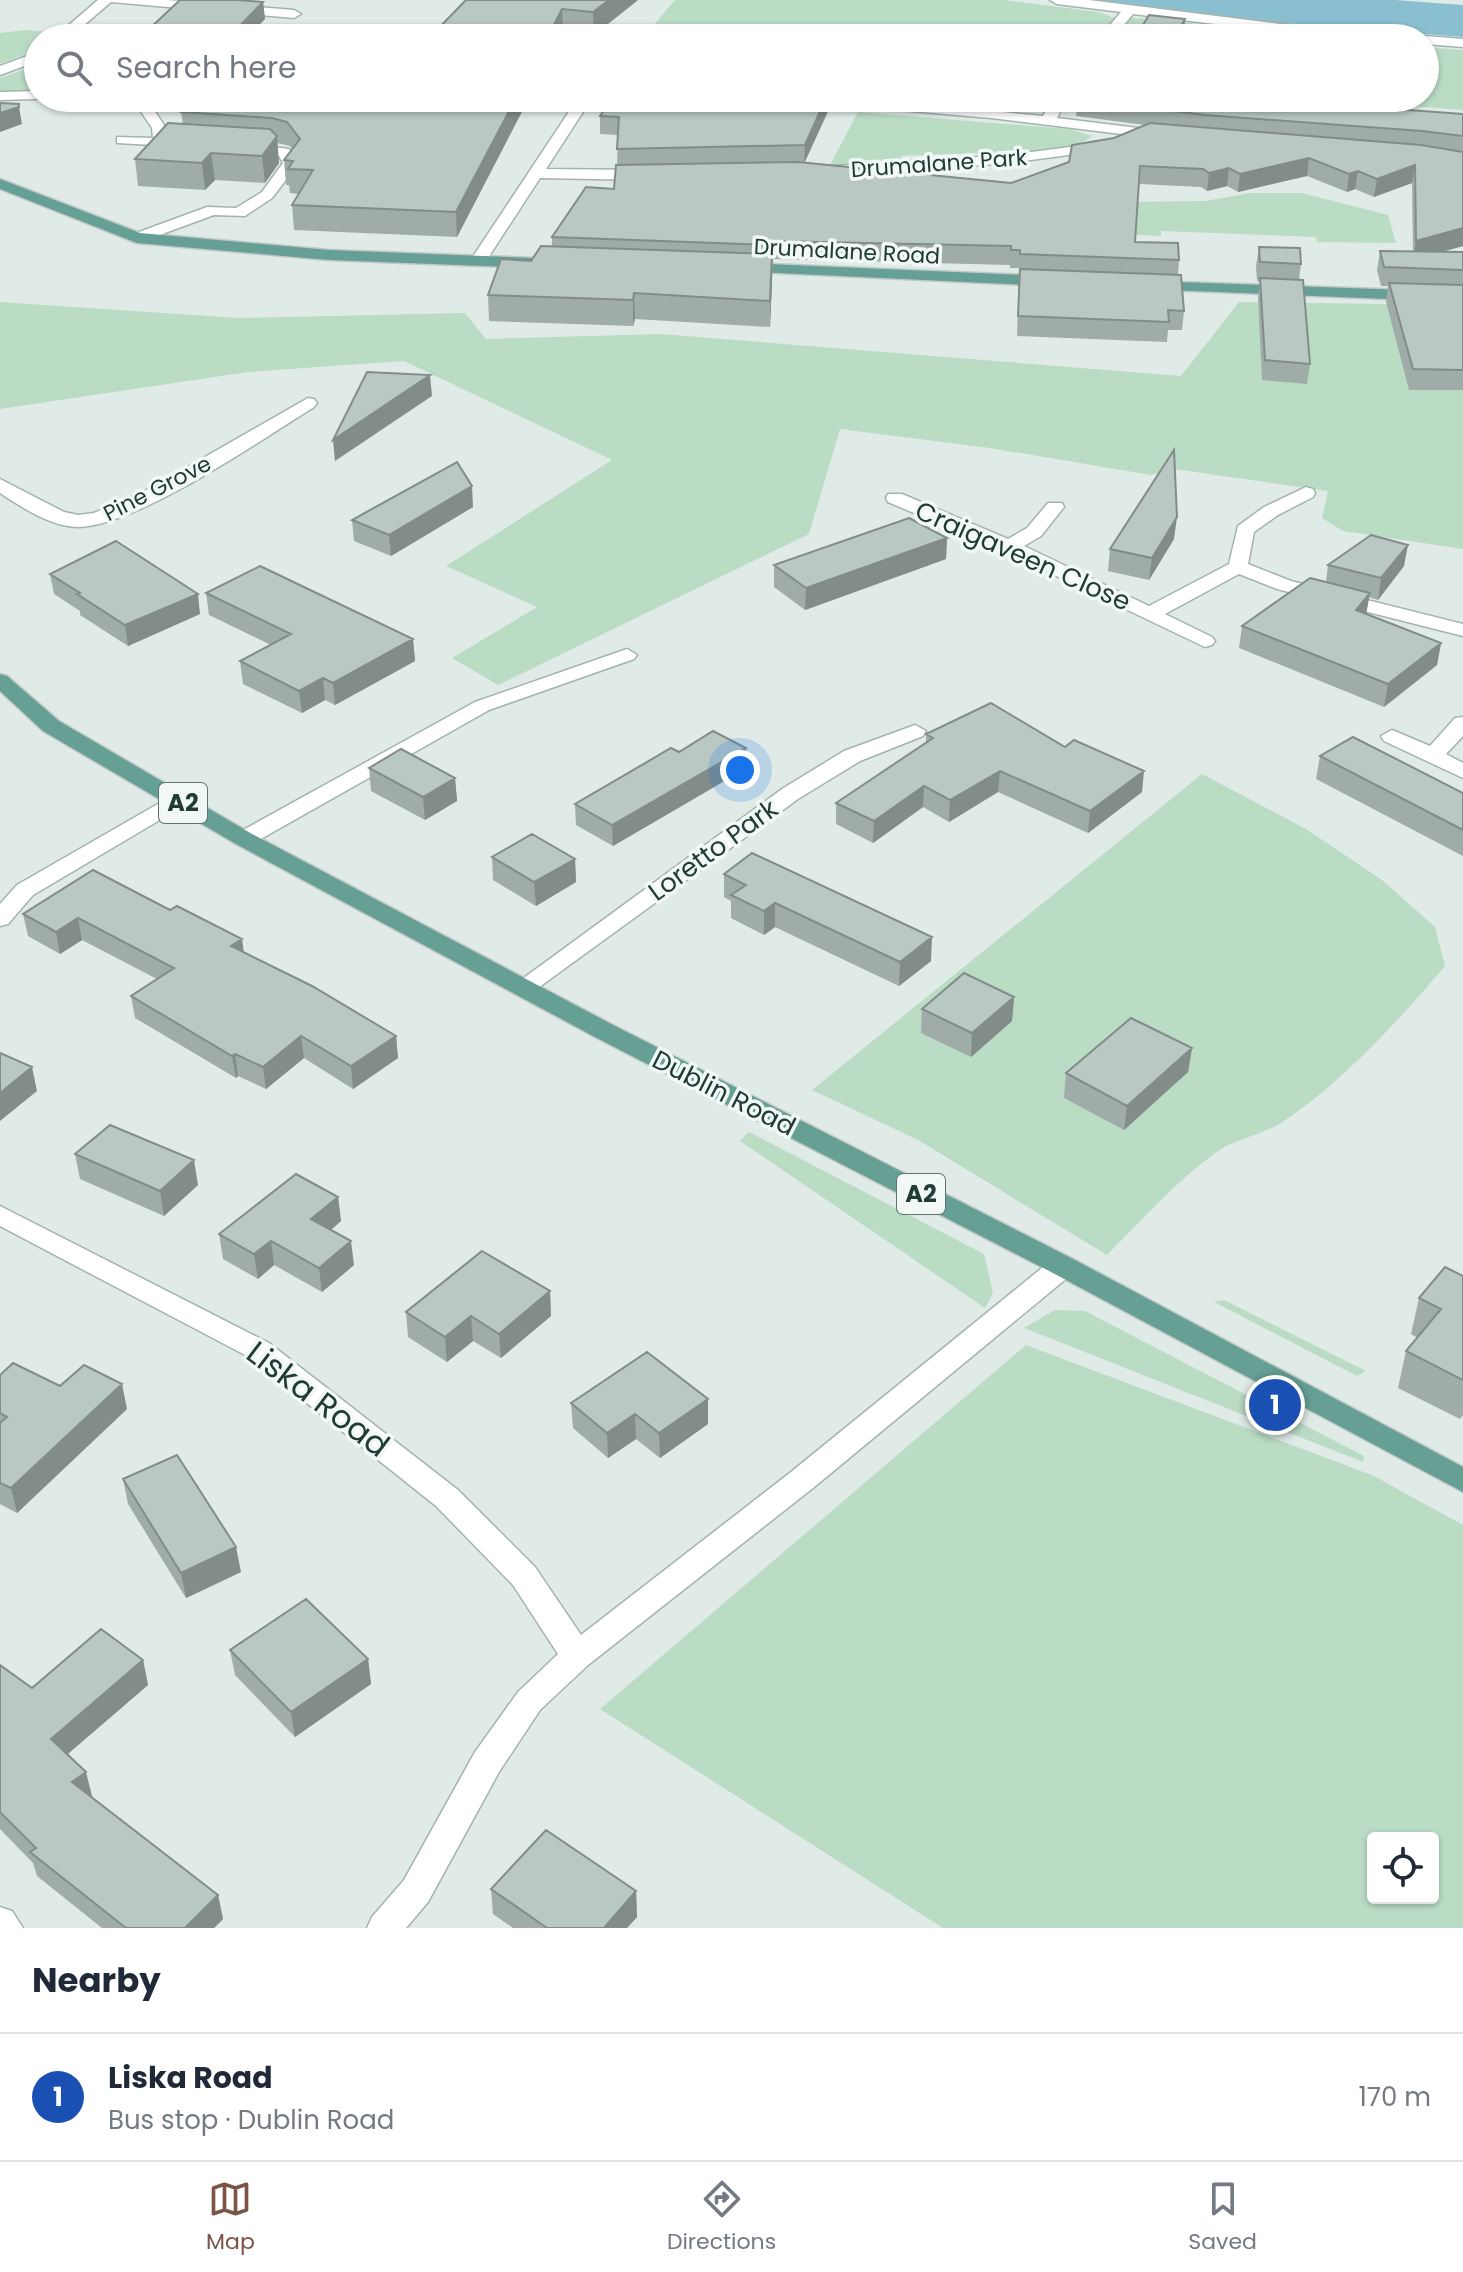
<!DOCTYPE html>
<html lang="en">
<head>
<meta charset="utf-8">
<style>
	body { margin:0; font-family:Poppins,sans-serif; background:#f6f6f7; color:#1f2937 }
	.controls { position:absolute; right:24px; bottom:24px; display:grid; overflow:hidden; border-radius:8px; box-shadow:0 2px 6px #0004 }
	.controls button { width:72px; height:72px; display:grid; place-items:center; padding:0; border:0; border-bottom:2px solid #e0e1e3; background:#fff; color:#1f2937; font:40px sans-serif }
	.you { position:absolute; left:740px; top:770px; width:28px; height:28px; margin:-20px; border:6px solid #fff; border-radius:50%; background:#1a73e8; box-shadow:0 0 0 12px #1a73e833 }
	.badge { display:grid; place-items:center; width:52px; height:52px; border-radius:50%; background:#7c5447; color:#fff; font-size:26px; font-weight:700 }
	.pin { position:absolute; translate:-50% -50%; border:4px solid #fff; box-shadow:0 2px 8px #0006 }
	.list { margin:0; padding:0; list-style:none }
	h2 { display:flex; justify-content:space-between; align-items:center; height:104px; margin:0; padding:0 32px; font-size:34px }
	h2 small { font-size:26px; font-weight:400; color:#747a83 }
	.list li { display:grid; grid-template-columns:52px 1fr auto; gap:24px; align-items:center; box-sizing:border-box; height:128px; padding:0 32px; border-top:2px solid #e0e1e3 }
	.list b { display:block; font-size:30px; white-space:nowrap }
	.list p { margin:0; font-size:26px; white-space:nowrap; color:#747a83 }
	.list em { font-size:26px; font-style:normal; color:#747a83 }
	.icon { flex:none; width:44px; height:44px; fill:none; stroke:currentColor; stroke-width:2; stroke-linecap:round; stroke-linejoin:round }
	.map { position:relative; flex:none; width:1463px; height:1928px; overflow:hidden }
	.search { position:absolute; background:#fff; box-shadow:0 2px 6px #0004; left:24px; right:24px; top:24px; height:88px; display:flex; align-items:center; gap:20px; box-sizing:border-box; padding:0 28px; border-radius:44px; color:#747a83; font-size:30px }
	.sheet { height:232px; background:#fff }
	nav { display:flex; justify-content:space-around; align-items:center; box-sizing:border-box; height:112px; border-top:2px solid #e0e1e3; background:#fff; font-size:22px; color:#747a83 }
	nav a { display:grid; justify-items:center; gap:4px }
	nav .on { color:#7c5447 }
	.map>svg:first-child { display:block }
	.green { fill:#badcc5; fill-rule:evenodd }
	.water { fill:#89bfcf }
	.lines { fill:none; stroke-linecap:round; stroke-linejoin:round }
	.minor-casing { stroke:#a3b3ae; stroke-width:3 }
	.major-casing { stroke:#c1c8c7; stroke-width:3 }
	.minor { fill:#fff; fill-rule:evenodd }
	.major { fill:#669f94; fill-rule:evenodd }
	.wall { fill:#9faca8 }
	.shaded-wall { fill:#828c88 }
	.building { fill:#b9c8c3; stroke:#828c88; stroke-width:2 }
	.labels { text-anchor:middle; stroke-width:7; stroke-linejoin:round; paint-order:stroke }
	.far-street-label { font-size:22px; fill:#213b36; stroke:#f1f8f5 }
	.shield { fill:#f1f8f5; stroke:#5f746f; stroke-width:2 }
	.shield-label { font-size:24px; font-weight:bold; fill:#213b36 }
	.street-label { font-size:26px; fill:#213b36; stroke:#f1f8f5 }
	.near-street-label { font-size:32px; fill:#213b36; stroke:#f1f8f5 }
</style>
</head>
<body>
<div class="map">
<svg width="1463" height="1928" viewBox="0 0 1463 1928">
	<rect width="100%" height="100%" fill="#e0ebe7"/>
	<path class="green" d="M675 0H1005L1098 12 1112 17 1155 19 1314 38H704L648 32Z
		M25 30 48 32 24 55 0 64V33Z
		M1425 47 1463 50V110L1301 98H1425Z
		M38 65V91L0 92V78Z
		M858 112 1069 129 1092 136C1068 156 1011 155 980 157L976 153 901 156 900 162 829 167Z
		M1251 193H1302L1388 215 1396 243 1317 242 1316 237 1161 231V236L1060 231 1123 202 1205 201Z
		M0 302 238 318 465 313 486 339 661 334 1181 376 1239 302 1463 305V549L1343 531 1322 518 1328 491 1174 469 1151 475 990 448 840 429 809 534 498 685 452 658 537 607 446 566 612 460 404 361 248 372 0 409Z
		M1202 774 1306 829 1382 880 1435 927 1445 966C1397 1022 1343 1082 1281 1123 1260 1136 1233 1139 1214 1154 1174 1183 1141 1221 1107 1255L918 1140 812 1090Z
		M749 1132 984 1254 993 1293 985 1308 740 1141Z
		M1224 1300 1366 1371 1357 1376 1214 1302Z
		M1055 1310 1085 1311 1364 1456 1363 1462 1024 1328Z
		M1026 1345 1374 1476 1463 1525V1928H943L600 1709ZM1373 1838H1433V1898H1373Z"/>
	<path class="water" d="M1099 0H1395L1463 5V37L1283 23Z"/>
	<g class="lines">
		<defs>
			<path id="minor" d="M98 0H167L294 10 301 14 294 18 111 2 69 38H54Z
				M1050 0H1089L1313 28 1390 34 1397 38 1313 36 1133 14 1113 38H1099L1121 12 1057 4Z
				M1425 36 1463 39V47L1425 44V38H1420Z
				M38 52V61L0 75V66Z
				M38 91 40 98 35 99 0 100V92Z
				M132 98H181L175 103 150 104 166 128 168 139 189 141V147L117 143V137L153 138 152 128Z
				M578 98H592L546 169 646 170 654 175 646 180 540 178 484 264H472L470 261Z
				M799 98H856L1043 116 1053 98H1067L1057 118 1162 131 1169 135 1162 139 991 118 806 102Z
				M1101 143 1106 144V150L1009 163 835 176 827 171 835 166 1009 155Z
				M248 144 289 149 299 163 272 198 245 216 214 215 143 241H131V235L207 207 236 208 262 192 283 163 279 156 243 151 241 148Z
				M308 398 314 399 317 403 314 407C261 440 138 525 79 527 51 527 23 508 0 493V479L64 512 78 515 94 513 151 488Z
				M1306 487 1313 489 1315 493 1313 497 1278 515 1254 532 1248 564 1291 581 1463 624V636L1277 589 1239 574 1165 614 1212 637 1215 641 1212 645 1205 647 1002 550 888 502 886 498 888 494H902L1008 539 1027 528 1048 503H1062L1064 507 1041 536 1024 546 1149 606 1229 564 1238 526 1264 507Z
				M627 649 637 655 634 659 489 710 252 844H236L233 839 236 834 475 702Z
				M1463 717V736L1446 754 1463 763V778L1384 741 1381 736 1392 730 1430 746 1455 718Z
				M915 725 926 731 923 736 860 761 798 799 531 993H513L510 988 782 789 844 751Z
				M177 793 188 800 185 805 33 895 8 924 0 926V904L17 885Z
				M0 1206 269 1343 458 1490 535 1567 581 1635 791 1472 1053 1259 1063 1256 1073 1259 1077 1266 1073 1273 813 1488 588 1665 540 1710 499 1772 428 1902 406 1928H367L372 1917 404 1880 475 1752 518 1692 558 1654 513 1585 436 1506 249 1357 0 1226Z
				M0 1907 12 1911 23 1928H0Z"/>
			<path id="major" d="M0 179 140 233 329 250 533 258 541 263 533 268 329 260 137 243 0 189Z
				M742 263 1049 276 1057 281 1049 286 736 271V265Z
				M1150 281 1463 292V302L1144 289 1142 286Z
				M0 674 7 676 59 721 252 834 613 1025 1073 1259 1463 1467V1492L1053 1273 595 1037 236 844 43 731 0 691Z"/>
		</defs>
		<use href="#minor" class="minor-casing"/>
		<use href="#major" class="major-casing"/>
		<use href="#minor" class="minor"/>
		<use href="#major" class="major"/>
	</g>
	<path class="wall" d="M466 0H638L594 35 563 32 560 38H429Z
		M263 2 265 19 246 38H149L148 30Z
		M195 98H529L457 237 294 230 292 205 299 194 290 193 289 185H286L284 160 292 149 290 146 277 143 279 163 265 183 215 180 205 190 138 186 135 159 183 124 181 112Z
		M1078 98 1327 104 1463 114V246L1440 252 1463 253V390H1409L1386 302 1388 286H1381L1377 270 1380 251 1413 252 1412 183 1374 197 1355 189 1347 192 1307 176 1238 192 1227 186 1207 191 1201 187 1139 184 1135 242 1179 260 1178 275 1184 311 1182 330H1168L1167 342 1017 336 1019 273V268H1010V265L773 259 770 327 635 319 633 326 489 321 488 295 531 261 552 246V237L614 189 617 165 618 135 600 134V116L830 107 805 162 1011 183 1069 162 1114 138 1145 125 1076 116Z
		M1259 247 1301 264 1299 280 1310 364 1307 384 1262 380 1258 298 1260 282 1257 281 1256 266Z
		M473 507 391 556 354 541 352 520Z
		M947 538 946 559 805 610 774 587V565Z
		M1174 539 1149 580 1108 571 1110 549Z
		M1328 565 1404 566 1378 600 1369 597 1366 613 1441 643 1437 665 1384 707 1239 648 1242 626 1326 582Z
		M50 574 200 614 128 646 80 615V611L54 594Z
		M206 593 413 639 415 661 335 705 325 700 302 713 243 684 240 661 271 645 209 615Z
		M926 734 1142 792 1088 833 998 792 949 822 923 807 873 843 836 824V803L926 743Z
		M746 748 745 769 613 846 576 825 575 804 679 752Z
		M1320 756 1463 793V856L1316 779Z
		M369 768 455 778 457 801 425 820 371 791Z
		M492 857 575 859 576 882 536 906 493 880Z
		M93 870 396 1036 398 1058 353 1089 304 1058 266 1089 238 1076 236 1078 135 1018 131 996 157 979 82 940 60 954 28 936 23 914Z
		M724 874 931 961 899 986 775 927 764 935 731 918V901L724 897Z
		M1014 997 1012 1021 971 1057 921 1033 922 1009Z
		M1192 1048 1188 1072 1124 1130 1064 1098 1066 1073Z
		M75 1154 198 1185 164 1216 80 1179Z
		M338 1197 341 1221 331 1230 354 1265 322 1292 274 1265 258 1279 223 1259 219 1234Z
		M1463 1276V1415L1460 1419 1398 1388 1406 1351 1418 1338 1411 1334 1419 1298Z
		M550 1291 551 1316 501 1358 473 1341 447 1362 408 1337 406 1312Z
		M0 1375 60 1386 127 1409 17 1513 0 1504Z
		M571 1403 708 1424 660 1458 636 1439 608 1458 573 1428Z
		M123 1479 241 1572 186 1598 128 1504Z
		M230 1650 368 1659 371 1684 295 1737 235 1675Z
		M143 1660 148 1685 68 1754 92 1796 90 1797 218 1895 223 1919 214 1928H102L37 1876 33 1863 0 1829V1665L32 1688Z
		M491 1889 636 1891 637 1917 627 1928H513L493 1914Z"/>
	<path class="shaded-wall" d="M609 0H638L594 35 593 12Z
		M263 2 265 19 246 38H229V37Z
		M562 9 563 32 560 38H547Z
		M1185 19 1184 35 1182 38H1174Z
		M516 98H529L457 237 456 212Z
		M826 98H830V107L804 163 805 145Z
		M19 107 22 124 0 132V113Z
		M277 136 279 163 265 183 262 156Z
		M211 153 215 180 205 190 202 163Z
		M1309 158 1307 176 1238 192 1240 174Z
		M1415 165 1412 183 1374 197 1377 179Z
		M1229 168 1227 186 1207 191 1209 173Z
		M1358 171 1355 189 1347 192 1349 174Z
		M1463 228V246L1413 260 1416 241Z
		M772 254V280L770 327V301Z
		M634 293 635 319 633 326V300Z
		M430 375 432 396 335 461 333 440Z
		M472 486 473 507 391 556 389 535Z
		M1177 517 1174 539 1149 580 1152 558Z
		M947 538 946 559 805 610 806 588Z
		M1408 545 1404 566 1378 600 1381 578Z
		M1370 593 1366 615 1356 610Z
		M198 594 200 614 128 646 125 625Z
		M413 639 415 661 335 705 333 683Z
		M1441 643 1437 665 1384 707 1388 684Z
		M323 678 325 700 302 713 299 691Z
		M746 748 745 769 613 846 612 825Z
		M1000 771 998 792 949 822 950 800Z
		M1144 771 1142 792 1088 833 1090 811Z
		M455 778 457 801 425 820 423 797Z
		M924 786 923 807 873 843 874 821Z
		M575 859 576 882 536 906 534 882Z
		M775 903V927L764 935V911Z
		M78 918 82 940 60 954 56 932Z
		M932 937 931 961 899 986 900 962Z
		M242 939 245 961 231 946Z
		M1014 997 1012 1021 971 1057 972 1033Z
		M301 1036 304 1058 266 1089 263 1067Z
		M396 1036 398 1058 353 1089 351 1066Z
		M1192 1048 1188 1072 1124 1130 1127 1106Z
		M235 1054 238 1076 236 1078 232 1056Z
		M32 1067 37 1091 0 1121V1093Z
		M194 1160 198 1185 164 1216 160 1191Z
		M338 1197 341 1221 314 1244 311 1219Z
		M271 1241 274 1265 258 1279 254 1254Z
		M351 1241 354 1265 322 1292 319 1268Z
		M550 1291 551 1316 501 1358 499 1334Z
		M471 1316 473 1341 447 1362 445 1337Z
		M122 1384 127 1409 17 1513 11 1488Z
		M708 1399V1424L660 1458 659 1433Z
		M635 1414 636 1439 608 1458 607 1433Z
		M236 1547 241 1572 186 1598 181 1573Z
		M368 1659 371 1684 295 1737 291 1712Z
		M143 1660 148 1685 57 1763 51 1739Z
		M86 1772 92 1796 78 1807 72 1782Z
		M636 1891 637 1917 627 1928H604Z
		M218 1895 223 1919 214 1928H185Z"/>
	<path class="building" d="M180 0H238L263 2 229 37 148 30Z
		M466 0H609L593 12 562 9 547 38H429Z
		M1149 15 1185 19 1174 38H1135Z
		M195 98H516L456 212 292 205 313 170 288 169 293 161 284 160 300 139 287 122 272 118 181 112Z
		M612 98H826L805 145 617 149 619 117 600 116Z
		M1078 98H1202L1227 101 1228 98H1327V104L1463 114V136L1422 131 1205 115 1077 99Z
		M0 103 19 104V107L0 113Z
		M168 123 270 129 277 136 262 156 211 153 202 163 135 159Z
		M1150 123 1421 145 1463 152V228L1416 241 1415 165 1377 179 1358 171 1349 174 1309 158 1240 174 1229 168 1209 173 1203 169 1140 166 1135 242 1178 243 1179 260 1020 254V250H1011V246L773 241V245L552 237 586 187 614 189 616 165 798 162 1011 183 1069 162 1072 145 1114 138Z
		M541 246 772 254 770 301 634 293 633 300 488 295 501 259 531 261Z
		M1259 247 1300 248 1301 264 1260 262Z
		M1380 251 1463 252V270L1384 267Z
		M1020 269 1181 275 1184 311 1168 310 1169 322 1018 316Z
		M1260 278 1303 280 1310 364 1265 360Z
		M1389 283 1463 285V370L1413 369Z
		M367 372 430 375 333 440Z
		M1174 450 1177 517 1152 558 1110 549Z
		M457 462 472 486 389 535 352 520Z
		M909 518 947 538 806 588 774 565Z
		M1371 535 1408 545 1381 578 1328 565Z
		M116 541 198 594 125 625 77 594 80 593 50 574Z
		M260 566 413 639 333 683 323 678 299 691 240 661 291 634 206 593Z
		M1310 578 1370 593 1356 610 1441 643 1388 684 1242 626Z
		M991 703 1065 747 1074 740 1144 771 1090 811 1000 771 950 800 924 786 874 821 836 803 933 738 926 734Z
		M713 731 746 748 612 825 575 804 671 748 679 752Z
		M1353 737 1463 793V830L1320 756Z
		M401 749 455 778 423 797 369 768Z
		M532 834 575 859 534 882 492 857Z
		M752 853 932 937 900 962 775 903 764 911 731 895 746 885 724 874Z
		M93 870 170 910 177 906 242 939 231 946 312 986 396 1036 351 1066 301 1036 263 1067 235 1054 232 1056 131 996 174 968 78 918 56 932 23 914Z
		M964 973 1014 997 972 1033 922 1009Z
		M1131 1018 1192 1048 1127 1106 1066 1073Z
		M0 1053 32 1067 0 1093Z
		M110 1125 194 1160 160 1191 75 1154Z
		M296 1174 338 1197 311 1219 351 1241 319 1268 271 1241 254 1254 219 1234Z
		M482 1251 550 1291 499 1334 471 1316 445 1337 406 1312Z
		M1445 1267 1463 1276V1380L1406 1351 1441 1309 1419 1298Z
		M647 1352 708 1399 659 1433 635 1414 607 1433 571 1403Z
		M13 1363 60 1386 84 1365 122 1384 11 1488 0 1483V1423L7 1417 0 1413V1375Z
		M177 1455 236 1547 181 1573 123 1479Z
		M306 1599 368 1659 291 1712 230 1650Z
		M101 1629 143 1660 51 1739 86 1772 72 1782 218 1895 185 1928H126L30 1852 36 1848 0 1812V1665L32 1688Z
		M546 1830 636 1891 604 1928H547L491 1889Z"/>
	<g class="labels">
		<g class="far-street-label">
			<text transform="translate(939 163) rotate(-4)" y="8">Drumalane Park</text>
			<text transform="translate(847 251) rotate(3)" y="8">Drumalane Road</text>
			<text transform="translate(157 488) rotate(-27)" y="8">Pine Grove</text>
		</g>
		<g class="shield">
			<rect x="159" y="783" width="48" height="40" rx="6"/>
			<rect x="897" y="1174" width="48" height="40" rx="6"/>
		</g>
		<g class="shield-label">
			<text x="183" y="811">A2</text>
			<text x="921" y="1202">A2</text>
		</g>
		<g class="street-label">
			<text transform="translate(1023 556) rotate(24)" y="9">Craigaveen Close</text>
			<text transform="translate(713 850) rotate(-36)" y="9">Loretto Park</text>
			<text transform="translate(724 1093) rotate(27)" y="9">Dublin Road</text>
		</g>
		<g class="near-street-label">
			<text transform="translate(318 1399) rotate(37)" y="11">Liska Road</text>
		</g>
	</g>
</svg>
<div class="controls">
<button><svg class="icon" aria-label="locate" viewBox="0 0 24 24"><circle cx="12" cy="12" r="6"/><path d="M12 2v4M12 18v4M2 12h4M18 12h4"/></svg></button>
</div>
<div class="you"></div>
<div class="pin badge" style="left:1275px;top:1405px;background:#1a4fb4">1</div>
<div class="search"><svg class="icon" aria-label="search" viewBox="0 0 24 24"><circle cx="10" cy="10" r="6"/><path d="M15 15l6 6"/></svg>Search here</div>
</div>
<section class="sheet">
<h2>Nearby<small></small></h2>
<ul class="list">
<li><span class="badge" style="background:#1a4fb4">1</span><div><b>Liska Road</b><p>Bus stop · Dublin Road</p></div><em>170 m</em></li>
</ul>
</section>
<nav>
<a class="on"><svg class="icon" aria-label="map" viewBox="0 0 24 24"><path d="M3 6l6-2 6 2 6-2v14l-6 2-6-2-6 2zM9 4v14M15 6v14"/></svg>Map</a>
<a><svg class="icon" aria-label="directions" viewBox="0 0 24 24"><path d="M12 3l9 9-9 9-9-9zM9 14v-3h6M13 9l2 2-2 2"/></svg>Directions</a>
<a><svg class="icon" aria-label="saved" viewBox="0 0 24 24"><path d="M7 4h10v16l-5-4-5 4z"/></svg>Saved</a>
</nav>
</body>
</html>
